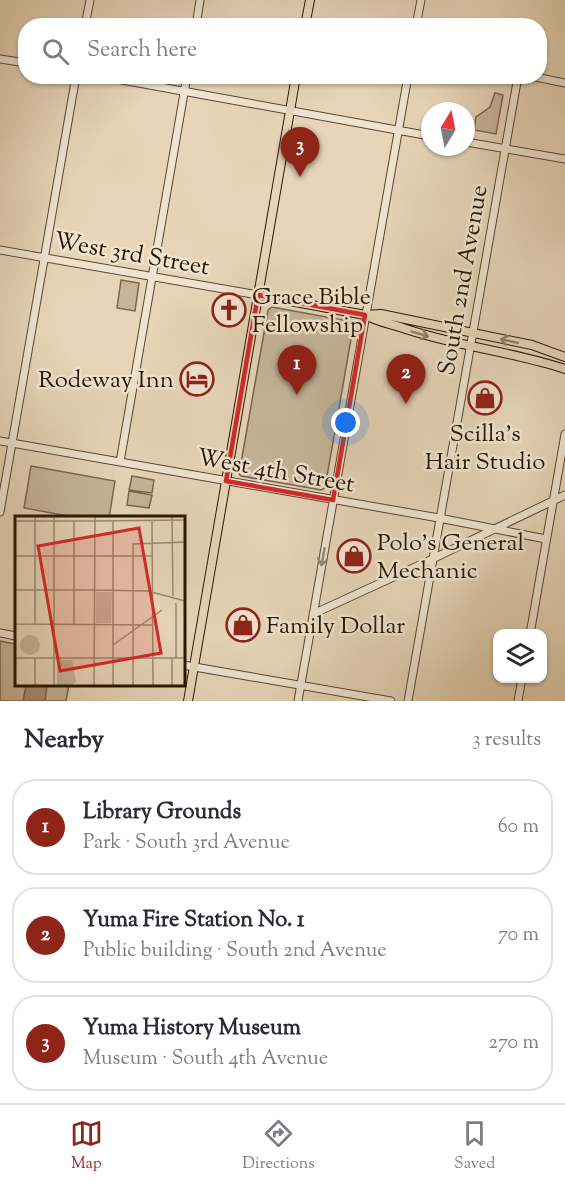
<!DOCTYPE html>
<html lang="en">
<head>
<meta charset="utf-8">
<style>
	body { margin:0; font-family:"Sorts Mill Goudy",serif; background:#f2f2f3; color:#2b2b33 }
	.controls { position:absolute; right:18px; bottom:18px; display:grid; overflow:hidden; border-radius:12px; box-shadow:0 2px 4px #0004 }
	.controls button { width:54px; height:54px; display:grid; place-items:center; padding:0; border:0; border-bottom:2px solid #e1e1e2; background:#fff; color:#2b2b33; font:30px sans-serif }
	.compass { position:absolute; left:421px; top:102px; width:54px; height:54px; border-radius:50%; background:#fff; box-shadow:0 2px 4px #0004; rotate:10deg }
	.you { position:absolute; left:346px; top:423px; width:21px; height:21px; margin:-15px; border:4px solid #fff; border-radius:50%; background:#1a73e8; box-shadow:0 0 0 9px #1a73e833 }
	.badge { display:grid; place-items:center; width:39px; height:39px; border-radius:50%; background:#8f2418; color:#fff; font-size:20px; font-weight:700 }
	.pin { position:absolute; translate:-50% -50px; filter:drop-shadow(0 2px 3px #0008) }
	.pin::after { content:''; position:absolute; top:32px; width:21px; height:18px; background:inherit; clip-path:polygon(0 0,100% 0,50% 100%) }
	.list { margin:0; padding:0; list-style:none }
	h2 { display:flex; justify-content:space-between; align-items:center; height:78px; margin:0; padding:0 24px; font-size:26px }
	h2 small { font-size:20px; font-weight:400; color:#7c7c81 }
	.list li { display:grid; grid-template-columns:39px 1fr auto; gap:18px; align-items:center; box-sizing:border-box; height:96px; margin:0 12px 12px; padding:0 12px; border:2px solid #e1e1e2; border-radius:24px }
	.list b { display:block; font-size:22px; white-space:nowrap }
	.list p { margin:0; font-size:20px; white-space:nowrap; color:#7c7c81 }
	.list em { font-size:20px; font-style:normal; color:#7c7c81 }
	.icon { flex:none; width:33px; height:33px; fill:none; stroke:currentColor; stroke-width:2; stroke-linecap:round; stroke-linejoin:round }
	.map { position:relative; flex:none; width:565px; height:701px; overflow:hidden }
	.search { position:absolute; background:#fff; box-shadow:0 2px 4px #0004; left:18px; right:18px; top:18px; height:66px; display:flex; align-items:center; gap:15px; box-sizing:border-box; padding:0 21px; border-radius:24px; color:#7c7c81; font-size:22px }
	.sheet { height:402px; background:#fff }
	nav { display:flex; justify-content:space-around; align-items:center; box-sizing:border-box; height:84px; border-top:2px solid #e1e1e2; background:#fff; font-size:16px; color:#7c7c81 }
	nav a { display:grid; justify-items:center; gap:3px }
	nav .on { color:#8f2418 }
	.map>svg:first-child { display:block }
	.green { fill:#c6b599; stroke:#78664e; stroke-width:1.5 }
	.water { fill:#a6947a; stroke:#74624a; stroke-width:1.5 }
	.lines { fill:none; stroke-linecap:round; stroke-linejoin:round }
	.minor-casing { stroke:#594630; stroke-width:9 }
	.major-casing { stroke:#2a1702; stroke-width:10 }
	.minor { stroke:#efe4d1; stroke-width:7 }
	.major { stroke:#e6d5b8; stroke-width:8 }
	.oneway { stroke:#918066 }
	.oneway2 { stroke:#968874 }
	.marked { fill:none; stroke:#d62828; stroke-width:4.5; stroke-linejoin:round }
	.labels { text-anchor:middle; stroke-width:5; stroke-linejoin:round; paint-order:stroke }
	.street-label { font-size:24px; fill:#2a1702; stroke:#efe4d1 }
	.poi-label { font-size:24px; fill:#2a1702; stroke:#efe4d1; text-anchor:start }
	.inset-road { fill:none; stroke:#9b896f; stroke-width:1.5 }
	.view { fill:#d62828; fill-opacity:0.15; stroke:#d62828; stroke-width:3 }
	.inset-edge { fill:none; stroke:#2a1702; stroke-width:3 }
</style>
</head>
<body>
<div class="map">
<svg width="565" height="701" viewBox="0 0 565 701">
	<rect width="100%" height="100%" fill="#e6d5b8"/>
	<filter id="stains"><feTurbulence type="fractalNoise" baseFrequency=".00333" numOctaves="4"/><feColorMatrix values="0 0 0 0 .2 0 0 0 0 .09 0 0 0 0 .02 0 0 0 .5 -.17"/></filter>
	<radialGradient id="worn" r=".72"><stop offset=".6" stop-color="#630" stop-opacity="0"/><stop offset="1" stop-color="#630" stop-opacity=".3"/></radialGradient>
	<path class="green" d="M495 93 503 95 496 134 474 130 476 117 490 107Z
		M121 280 139 283 135 311 117 308Z
		M272 307 354 322 325 488 321 490 241 476 239 474 268 310Z
		M31 466 115 481 109 518H79L24 508Z
		M132 476 154 480 152 493 129 490Z
		M129 491 152 495 149 508 127 505Z
		M0 641 16 644V684L69 685 66 701H0Z"/>
	<path class="water" d="M26 685H47L45 701H23Z"/>
	<g class="lines">
		<defs>
			<path id="minor" d="M85 26 90 0
				M196 26 200 0
				M416 26 421 0
				M0 59 26 63
				M100 76 430 136
				M531 76 565 83
				M466 142 565 159
				M0 250 258 295
				M0 441 439 518 546 539
				M120 462 187 76
				M0 512 76 76
				M313 614 424 563 565 495
				M0 633 16 636
				M530 634 565 434
				M183 665 391 701
				M298 701 408 76
				M408 701 517 82 524 76
				M518 701 522 678"/>
			<path id="major" d="M305 26 310 0
				M258 295 365 315 381 314 532 345 565 357
				M366 315C377 322 388 323 400 327 453 346 511 351 565 369
				M188 701 296 76"/>
		</defs>
		<use href="#minor" class="minor-casing"/>
		<use href="#major" class="major-casing"/>
		<use href="#minor" class="minor"/>
		<use href="#major" class="major"/>
	</g>
	<defs><path id="oneway-shaft" d="M-6 0H5M1.5-3L5.5 0L1.5 3" fill="none" stroke-width="1.6" stroke-linecap="round" stroke-linejoin="round" transform="scale(1.5)"/></defs>
	<g class="oneway">
		<use href="#oneway-shaft" transform="translate(420 334) rotate(17)"/>
		<use href="#oneway-shaft" transform="translate(509 341) rotate(-168)"/>
	</g>
	<use class="oneway2" href="#oneway-shaft" transform="translate(323 557) rotate(100)"/>
	<path class="marked" d="M258 295 365 315 333 500 226 481Z"/>
	<defs>
		<symbol id="church-ring" viewBox="-11 -11 22 22"><circle r="9.5" fill="#efe4d1" stroke="#8f2418" stroke-width="1.5"/><path d="M-1.2-6h2.4v3.5h3.3v2.4h-3.3V6h-2.4V-.1h-3.3v-2.4h3.3Z" fill="#8f2418"/></symbol>
		<symbol id="hotel-ring" viewBox="-11 -11 22 22"><circle r="9.5" fill="#efe4d1" stroke="#8f2418" stroke-width="1.5"/><path d="M-6-4.5h1.5V1H6V5H4.5V3h-9V5H-6ZM-4 0a1.8 1.8 0 1 1 3.6 0ZM.5 0V-2.5h3Q6-2.5 6 0Z" fill="#8f2418"/></symbol>
		<symbol id="shop-ring" viewBox="-11 -11 22 22"><circle r="9.5" fill="#efe4d1" stroke="#8f2418" stroke-width="1.5"/><path d="M-5-2.5h2.3a2.7 3.5 0 0 1 5.4 0H5L5.5 6h-11ZM-1.5-2.5h3a1.5 2.3 0 0 0-3 0Z" fill="#8f2418"/></symbol>
	</defs>
	<g fill-rule="evenodd">
		<use href="#church-ring" x="210" y="291" width="38" height="38"/>
		<use href="#hotel-ring" x="178" y="360" width="38" height="38"/>
		<use href="#shop-ring" x="466" y="379" width="38" height="38"/>
		<use href="#shop-ring" x="335" y="537" width="38" height="38"/>
		<use href="#shop-ring" x="224" y="606" width="38" height="38"/>
	</g>
	<g class="labels">
		<g class="street-label">
			<text transform="translate(132 253) rotate(10)" y="8">West 3rd Street</text>
			<text transform="translate(462 280) rotate(-80)" y="8">South 2nd Avenue</text>
			<text transform="translate(276 470) rotate(10)" y="8">West 4th Street</text>
		</g>
		<g class="poi-label">
			<text x="252" y="304">Grace Bible<tspan x="252" dy="28">Fellowship</tspan></text>
			<text x="174" y="387" text-anchor="end">Rodeway Inn</text>
			<text x="485" y="441" text-anchor="middle">Scilla's<tspan x="485" dy="28">Hair Studio</tspan></text>
			<text x="377" y="550">Polo’s General<tspan x="377" dy="28">Mechanic</tspan></text>
			<text x="266" y="633">Family Dollar</text>
		</g>
	</g>
	<g transform="translate(15 516)">
		<rect width="170" height="170" fill="#e6d5b8"/>
		<path d="M81 76H97L96 107H81ZM5 129a10 10 0 1 1 20 0a10 10 0 1 1-20 0ZM42 144H57L61 166 57 169H42Z" fill="#c6b599"/>
		<path class="inset-road" d="M20 0V108M39 0V169M157 0 158 80M0 5H79M59 5V108M79 5 170 4M98 5V169M137 5 138 169M0 17V108M0 40H138M0 74H79M79 74 133 75 170 85M0 108 138 109M98 129 147 94M0 142H170M0 142V169M157 142V169M161 142V87M20 143V169M79 169 80 0M118 169V28L170 26"/>
		<path class="view" d="M124 12 146 137 45 155 23 30Z"/>
		<rect width="170" height="170" class="inset-edge"/>
	</g>
	<rect width="100%" height="100%" filter="url(#stains)"/>
	<rect width="100%" height="100%" fill="url(#worn)"/>
</svg>
<div class="controls">
<button><svg class="icon" aria-label="layers" viewBox="0 0 24 24"><path d="M12 4l9 5-9 5-9-5zM3 14l9 5 9-5"/></svg></button>
</div>
<svg class="compass" viewBox="-18 -18 36 36"><path d="M0-13l5 13h-10z" fill="#e53935"/><path d="M0 13l5-13h-10z" fill="#7c7c81"/></svg>
<div class="you"></div>
<div class="pin badge" style="left:297px;top:395px">1</div>
<div class="pin badge" style="left:406px;top:404px">2</div>
<div class="pin badge" style="left:300px;top:177px">3</div>
<div class="search"><svg class="icon" aria-label="search" viewBox="0 0 24 24"><circle cx="10" cy="10" r="6"/><path d="M15 15l6 6"/></svg>Search here</div>
</div>
<section class="sheet">
<h2>Nearby<small>3 results</small></h2>
<ul class="list">
<li><span class="badge">1</span><div><b>Library Grounds</b><p>Park · South 3rd Avenue</p></div><em>60 m</em></li>
<li><span class="badge">2</span><div><b>Yuma Fire Station No. 1</b><p>Public building · South 2nd Avenue</p></div><em>70 m</em></li>
<li><span class="badge">3</span><div><b>Yuma History Museum</b><p>Museum · South 4th Avenue</p></div><em>270 m</em></li>
</ul>
</section>
<nav>
<a class="on"><svg class="icon" aria-label="map" viewBox="0 0 24 24"><path d="M3 6l6-2 6 2 6-2v14l-6 2-6-2-6 2zM9 4v14M15 6v14"/></svg>Map</a>
<a><svg class="icon" aria-label="directions" viewBox="0 0 24 24"><path d="M12 3l9 9-9 9-9-9zM9 14v-3h6M13 9l2 2-2 2"/></svg>Directions</a>
<a><svg class="icon" aria-label="saved" viewBox="0 0 24 24"><path d="M7 4h10v16l-5-4-5 4z"/></svg>Saved</a>
</nav>
</body>
</html>
